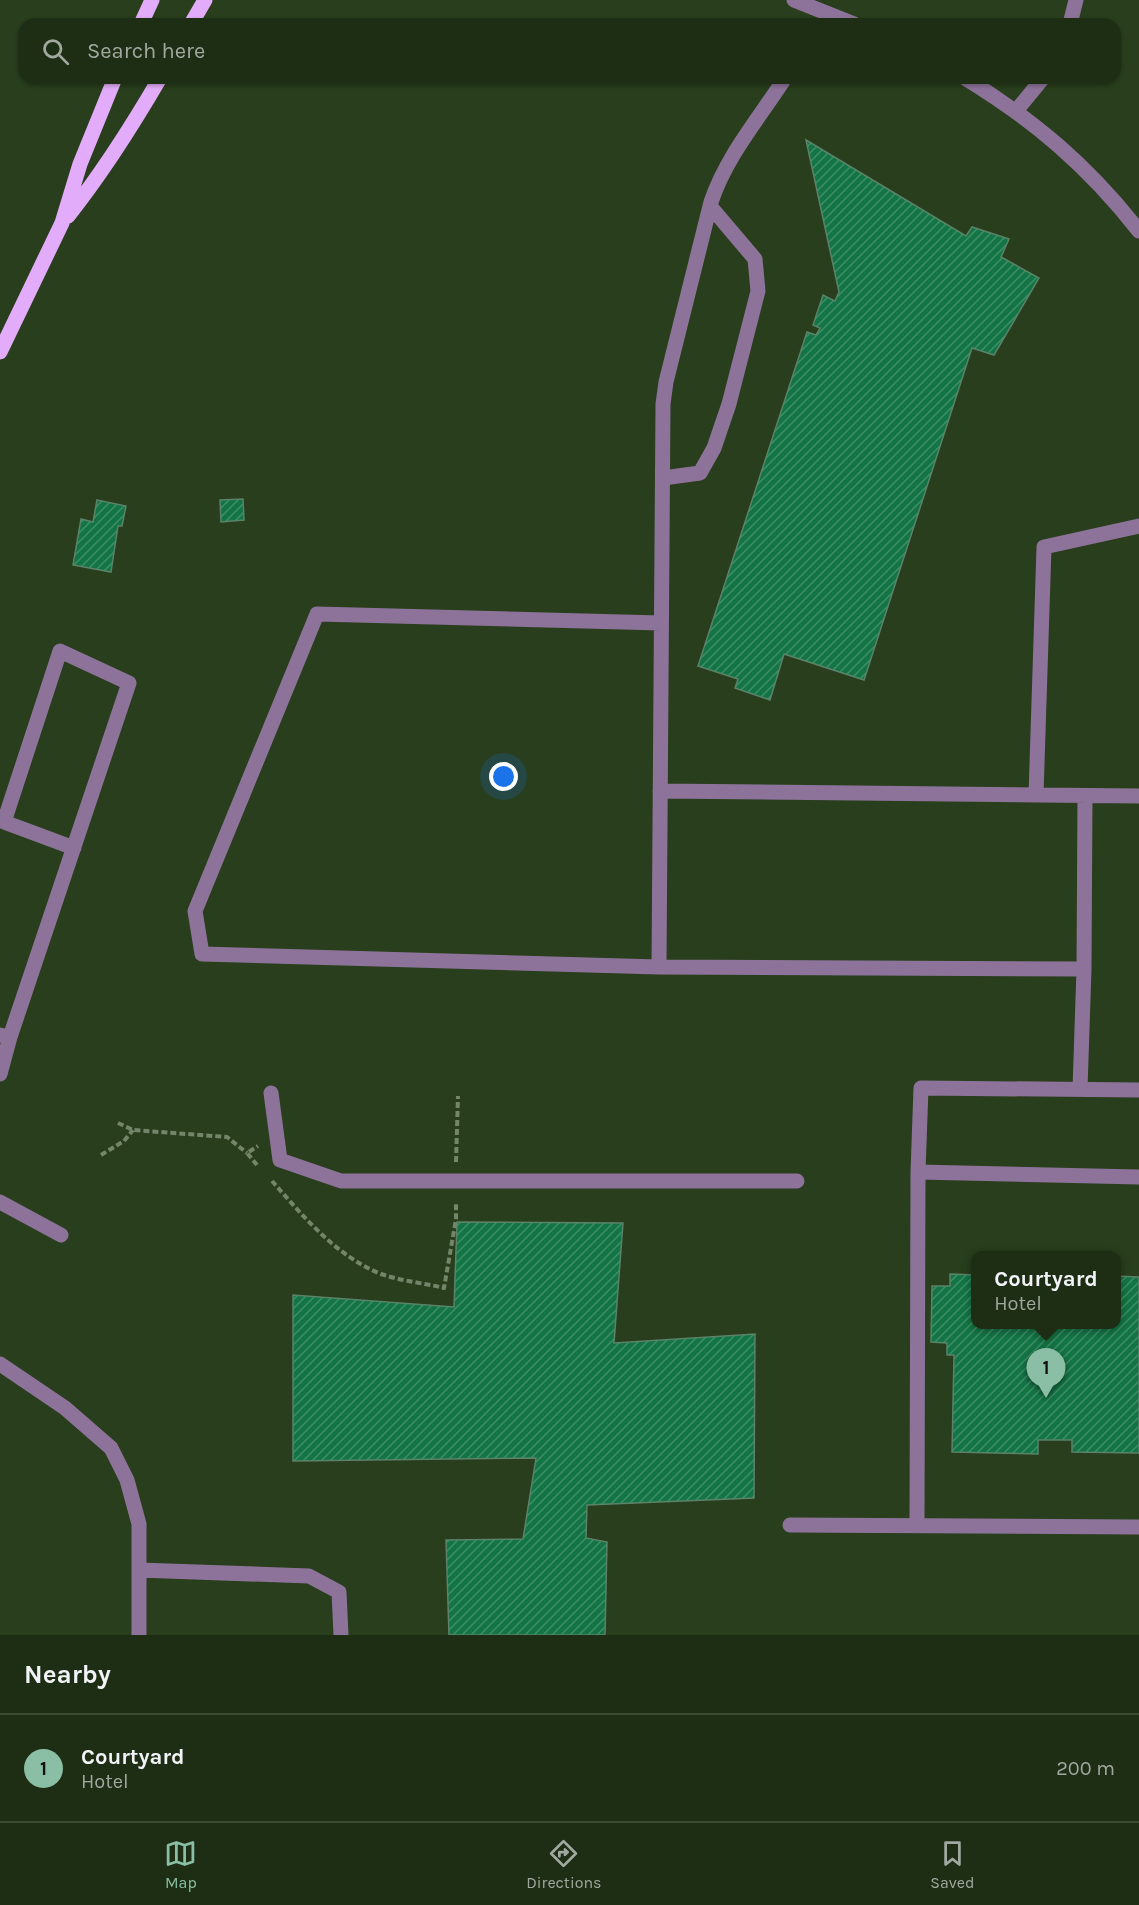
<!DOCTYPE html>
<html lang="en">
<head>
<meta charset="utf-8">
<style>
	body { margin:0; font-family:Karla,sans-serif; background:#2b3a22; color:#f1f3f6 }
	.you { position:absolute; left:504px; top:777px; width:21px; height:21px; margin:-15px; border:4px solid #fff; border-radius:50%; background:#1a73e8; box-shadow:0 0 0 9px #1a73e833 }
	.badge { display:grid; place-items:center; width:39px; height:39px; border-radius:50%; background:#8abfa5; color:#111; font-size:20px; font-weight:700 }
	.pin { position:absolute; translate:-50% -50px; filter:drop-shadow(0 2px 3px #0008) }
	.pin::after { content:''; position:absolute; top:32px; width:21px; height:18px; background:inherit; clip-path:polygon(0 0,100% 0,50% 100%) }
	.popup { position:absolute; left:971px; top:1251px; width:150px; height:78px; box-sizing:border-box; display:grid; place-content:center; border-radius:12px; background:#1e2e15; filter:drop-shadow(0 2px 4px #0005); font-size:20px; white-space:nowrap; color:#a1a8a0 }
	.popup b { font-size:22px; color:#f1f3f6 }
	.popup::after { content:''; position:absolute; left:50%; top:100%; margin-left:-12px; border:12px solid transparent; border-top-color:#1e2e15 }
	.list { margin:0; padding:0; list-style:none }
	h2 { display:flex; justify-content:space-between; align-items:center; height:78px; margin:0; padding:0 24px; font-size:26px }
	h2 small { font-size:20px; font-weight:400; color:#a1a8a0 }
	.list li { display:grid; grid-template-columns:39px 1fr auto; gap:18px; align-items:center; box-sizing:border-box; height:108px; padding:0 24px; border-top:2px solid #3c4a34 }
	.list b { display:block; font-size:22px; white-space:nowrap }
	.list p { margin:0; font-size:20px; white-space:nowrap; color:#a1a8a0 }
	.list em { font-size:20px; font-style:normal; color:#a1a8a0 }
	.icon { flex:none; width:33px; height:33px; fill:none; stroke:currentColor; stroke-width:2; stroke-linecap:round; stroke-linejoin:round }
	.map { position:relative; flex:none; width:1139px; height:1635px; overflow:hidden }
	.search { position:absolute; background:#1e2e15; box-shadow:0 2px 4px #0004; left:18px; right:18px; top:18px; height:66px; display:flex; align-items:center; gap:15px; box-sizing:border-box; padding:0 21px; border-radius:18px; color:#a1a8a0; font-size:22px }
	.sheet { height:186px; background:#1e2e15 }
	nav { display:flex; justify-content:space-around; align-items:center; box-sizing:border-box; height:84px; border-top:2px solid #3c4a34; background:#1e2e15; font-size:16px; color:#a1a8a0 }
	nav a { display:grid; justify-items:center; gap:3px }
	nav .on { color:#8abfa5 }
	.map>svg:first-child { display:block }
	.building { fill:url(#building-hatch); stroke:#5a8369; stroke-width:1.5 }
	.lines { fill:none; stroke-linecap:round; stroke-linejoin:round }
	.path { stroke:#73866a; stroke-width:4; stroke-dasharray:6 3; stroke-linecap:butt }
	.minor { stroke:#8d7399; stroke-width:15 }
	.major { stroke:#e3acfa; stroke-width:15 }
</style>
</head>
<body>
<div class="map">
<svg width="1139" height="1635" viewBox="0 0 1139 1635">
	<defs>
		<pattern id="building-hatch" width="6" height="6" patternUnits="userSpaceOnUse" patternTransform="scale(1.5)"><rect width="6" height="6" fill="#137545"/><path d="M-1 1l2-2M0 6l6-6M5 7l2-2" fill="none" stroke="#3f8e67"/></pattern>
	</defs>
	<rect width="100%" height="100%" fill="#283e1c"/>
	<path class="building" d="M806 140 966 236 972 227 1009 239 1001 257 1039 278 994 355 972 348 864 680 784 654 770 700 735 688 738 679 698 666 807 332 816 335 820 328 813 325 823 295 835 301 839 292Z
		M243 499 244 520 221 522 220 500Z
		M97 500 126 506 122 526H118L111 572 73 565 81 519 93 522Z
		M457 1222 623 1223 614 1343 755 1334 754 1498 587 1505 586 1538 607 1542 605 1635H449L446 1540 523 1539 536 1458 293 1461V1295L454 1307Z
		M950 1274 976 1275V1324H1116V1276L1139 1277V1453L1072 1452V1440H1038V1454L952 1452 954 1355H947V1343L931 1342 932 1286H950Z"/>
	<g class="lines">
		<path class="path" d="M118 1123 133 1130 227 1137 247 1153
			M101 1155 124 1141 133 1130
			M456 1162 458 1096
			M257 1165 247 1153 258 1146
			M272 1181C303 1216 336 1256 381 1274 401 1281 424 1283 444 1288L456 1219V1202"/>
		<path class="minor" d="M794 0 854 24
			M1070 24 1076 0
			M965 78C1035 121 1088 166 1139 231
			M1016 111 1043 78
			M663 478 700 473 714 448 729 404 758 291 755 259 710 206
			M661 623 317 614 195 911 202 954 659 967 1084 969 1085 796
			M660 791 1139 796
			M1036 795 1044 547 1139 526
			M659 967 663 404 666 382 711 202C727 155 758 120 785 78
			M0 1035 10 1037 129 683 60 651 4 822 74 848
			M0 1074 10 1037
			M1080 1089 1084 969
			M271 1093 280 1160 341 1181H797
			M918 1172 1139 1177
			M0 1202 61 1235
			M0 1364 65 1408 111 1448 127 1480 139 1524V1635
			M790 1525 1139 1527
			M917 1526 918 1172 921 1088 1139 1090
			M139 1570 309 1576 339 1592 341 1635"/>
		<path class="major" d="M141 24 152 0
			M191 24 205 0
			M68 216C103 172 132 126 160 78
			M0 352 62 223 80 164 115 78"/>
	</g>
</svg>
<div class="you"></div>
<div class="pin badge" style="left:1046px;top:1398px">1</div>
<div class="popup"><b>Courtyard</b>Hotel</div>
<div class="search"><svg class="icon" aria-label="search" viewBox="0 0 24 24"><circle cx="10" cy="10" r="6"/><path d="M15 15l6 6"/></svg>Search here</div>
</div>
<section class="sheet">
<h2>Nearby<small></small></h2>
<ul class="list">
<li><span class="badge">1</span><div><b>Courtyard</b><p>Hotel</p></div><em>200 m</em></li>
</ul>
</section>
<nav>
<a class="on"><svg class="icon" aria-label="map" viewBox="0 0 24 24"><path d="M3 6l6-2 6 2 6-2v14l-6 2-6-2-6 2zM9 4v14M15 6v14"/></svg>Map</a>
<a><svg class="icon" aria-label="directions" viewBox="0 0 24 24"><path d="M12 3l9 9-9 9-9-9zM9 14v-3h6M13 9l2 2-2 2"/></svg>Directions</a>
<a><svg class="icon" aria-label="saved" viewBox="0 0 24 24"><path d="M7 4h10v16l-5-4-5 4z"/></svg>Saved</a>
</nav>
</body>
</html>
